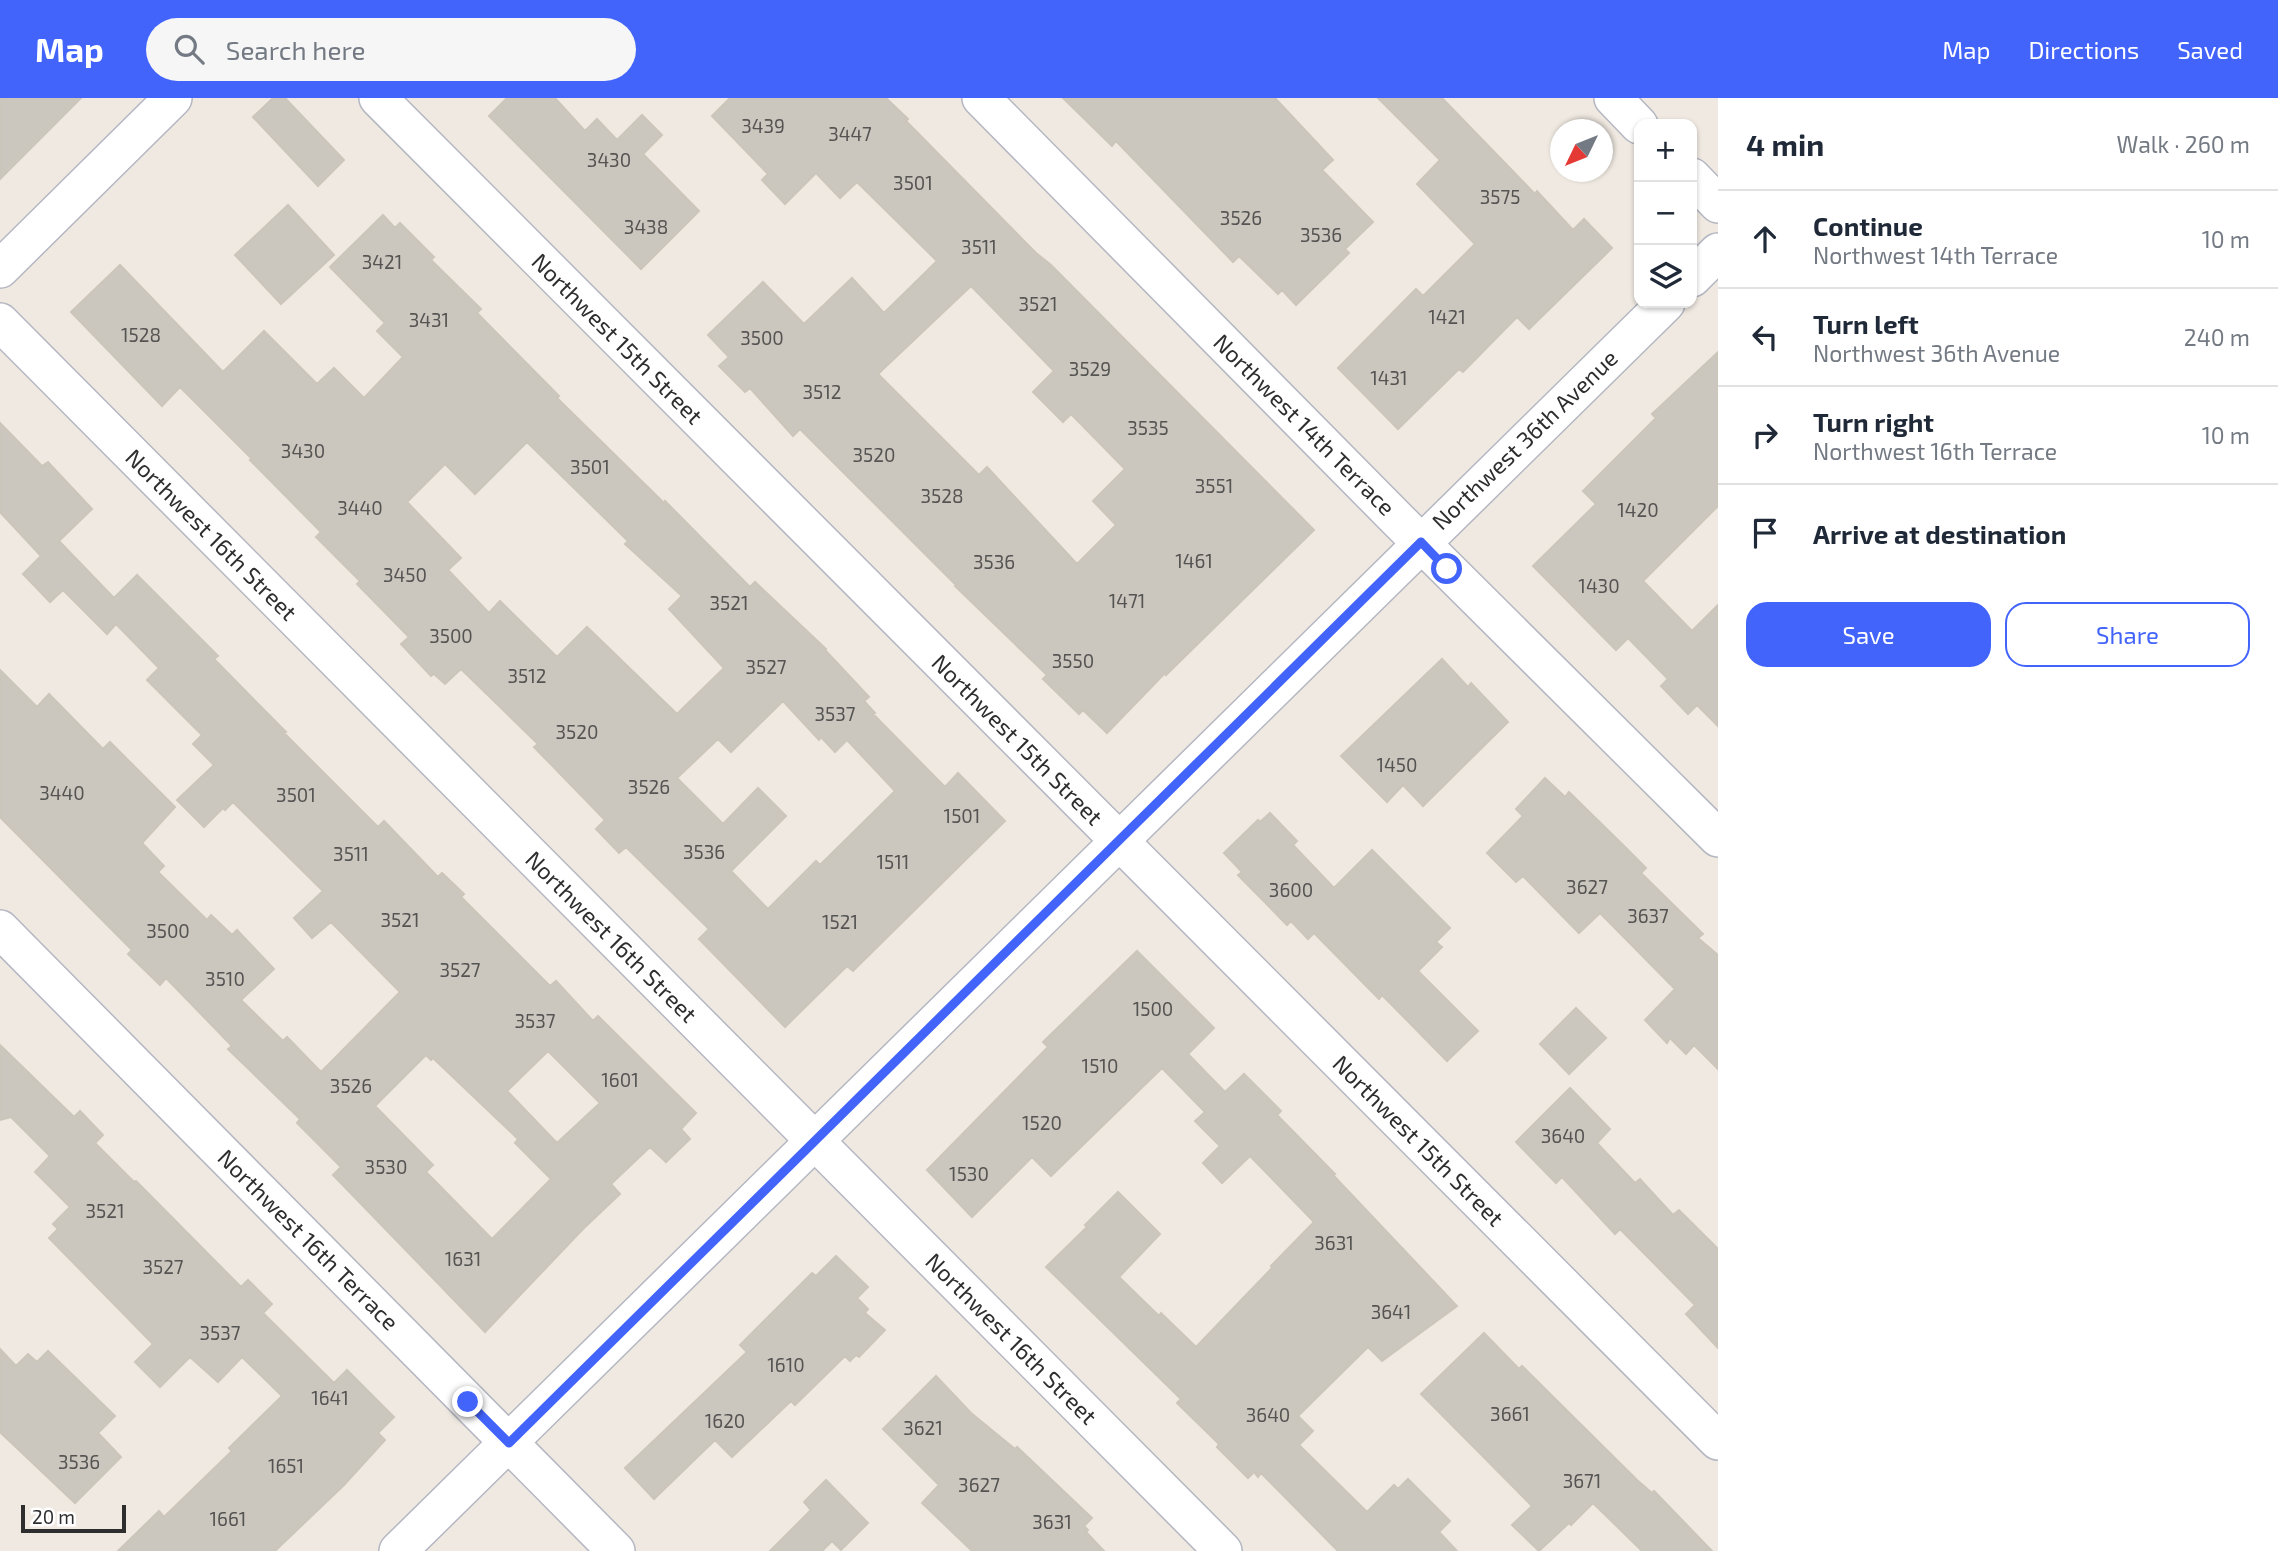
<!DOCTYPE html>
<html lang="en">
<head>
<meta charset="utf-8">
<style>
	body { margin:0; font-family:"Exo 2",sans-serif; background:#f6f6f7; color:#1f2937 }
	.controls { position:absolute; right:21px; top:21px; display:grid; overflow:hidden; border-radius:14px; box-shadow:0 2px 5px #0004 }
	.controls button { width:63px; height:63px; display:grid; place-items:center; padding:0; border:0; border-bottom:2px solid #e0e1e3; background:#fff; color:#1f2937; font:35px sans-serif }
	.compass { position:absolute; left:1550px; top:21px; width:63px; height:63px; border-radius:50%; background:#fff; box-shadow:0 2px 5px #0004; rotate:227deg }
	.scale { position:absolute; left:21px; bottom:18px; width:105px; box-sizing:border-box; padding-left:7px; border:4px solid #2e2e2e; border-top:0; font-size:19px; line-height:24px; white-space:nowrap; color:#2e2e2e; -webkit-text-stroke:5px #fff; paint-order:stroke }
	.stop { position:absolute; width:21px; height:21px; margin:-16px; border:5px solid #4264fb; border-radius:50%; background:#fff }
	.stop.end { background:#4264fb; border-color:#fff; box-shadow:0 2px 7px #0008 }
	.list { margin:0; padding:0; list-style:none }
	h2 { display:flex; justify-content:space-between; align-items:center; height:91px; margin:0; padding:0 28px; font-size:30px }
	h2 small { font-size:23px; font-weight:400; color:#747a83 }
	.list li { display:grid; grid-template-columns:46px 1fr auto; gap:21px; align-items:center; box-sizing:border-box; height:98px; padding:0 28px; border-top:2px solid #e0e1e3 }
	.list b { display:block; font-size:26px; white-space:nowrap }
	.list p { margin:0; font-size:23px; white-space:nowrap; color:#747a83 }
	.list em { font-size:23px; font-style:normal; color:#747a83 }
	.actions { display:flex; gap:14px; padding:21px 28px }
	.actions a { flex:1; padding:16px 0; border:2px solid #4264fb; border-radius:21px; text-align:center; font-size:24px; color:#4264fb }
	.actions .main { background:#4264fb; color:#fff }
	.icon { flex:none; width:38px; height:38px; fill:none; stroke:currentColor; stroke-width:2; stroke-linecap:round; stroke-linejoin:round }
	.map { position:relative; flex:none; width:1718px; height:1453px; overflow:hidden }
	header { display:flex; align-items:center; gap:42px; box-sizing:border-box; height:98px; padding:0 35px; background:#4264fb; color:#fff }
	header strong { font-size:33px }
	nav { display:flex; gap:38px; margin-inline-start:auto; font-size:24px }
	.search { width:490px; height:63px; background:#f6f6f7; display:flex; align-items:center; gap:18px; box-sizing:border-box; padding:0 24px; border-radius:38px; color:#747a83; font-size:26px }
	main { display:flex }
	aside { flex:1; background:#fff }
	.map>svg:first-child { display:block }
	.building { fill:#cbc7bf; stroke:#cbc5ba; stroke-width:2; fill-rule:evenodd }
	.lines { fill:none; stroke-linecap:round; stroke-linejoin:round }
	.minor-casing { stroke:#b4b7c1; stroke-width:40 }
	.minor { stroke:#fff; stroke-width:37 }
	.route { stroke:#4264fb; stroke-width:9 }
	.labels { text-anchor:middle; stroke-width:6; stroke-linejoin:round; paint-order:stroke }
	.number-label { font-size:19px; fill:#555452 }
	.street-label { font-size:23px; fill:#2e2e2e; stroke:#fff }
</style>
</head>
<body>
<header>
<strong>Map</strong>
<div class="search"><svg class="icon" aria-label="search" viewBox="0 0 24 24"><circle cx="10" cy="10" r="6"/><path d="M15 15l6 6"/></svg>Search here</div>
<nav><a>Map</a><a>Directions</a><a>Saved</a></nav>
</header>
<main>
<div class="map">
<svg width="1718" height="1453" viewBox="0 0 1718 1453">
	<rect width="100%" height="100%" fill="#efe9e1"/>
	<path class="building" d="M0 0H81L0 81Z
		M273 0H285L344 62 318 88 253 19Z
		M507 0H555L585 33 597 21 617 42 642 17 662 37 643 56 699 113 641 171 489 18Z
		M730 0H886L908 21 906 23 1036 155 1051 167 1314 432 1166 577 1165 575 1107 635 1083 612 1079 616 1043 581 1047 577 955 488 956 487 800 331 793 338 750 290 745 294 719 268 729 259 708 237 763 184 804 226 852 180 884 215 937 163 857 84 840 100 816 75 785 106 762 82 768 76 712 18ZM971 188 1054 273 1033 294 1063 324 1071 316 1125 371 1093 403 1116 427 1077 466 987 369 979 377 878 276Z
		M1063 0H1275L1333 62 1322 72 1373 124 1345 151 1349 155 1296 207 1282 192 1278 196 1239 158 1233 164 1116 43 1112 48Z
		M1378 0H1442L1535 96 1537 93 1573 132 1584 121 1612 150 1529 231 1517 219 1463 274 1459 271 1398 331 1338 270 1416 191 1423 198 1475 146 1417 86 1440 62Z
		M288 107 334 157 281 206 235 157Z
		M383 117 395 130 400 125 434 159 431 162 481 211 477 215 559 298 557 300 664 405 665 403 750 489 755 484 826 551 825 552 869 599 864 603 875 615 873 616 945 689 958 675 1005 723 853 873 847 868 785 929 699 841 709 831 626 749 619 755 596 731 605 722 534 649 538 646 461 571 445 586 434 576 431 578 401 546 409 539 357 486 360 483 316 439 321 434 250 362 252 361 180 289 162 308 71 214 120 167 223 274 264 233 317 286 334 270 364 300 403 259 377 233 385 225 330 169ZM527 344 628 443 625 446 682 498 669 511 724 570 679 614 677 616 587 529 557 559 500 503 489 515 448 472 461 460 407 404 445 366 475 396ZM783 603 819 642 821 639 835 654 847 642 895 693 820 767 816 763 768 811 731 773 786 718 758 690 723 726 677 680 718 641 731 654Z
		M1718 254V408L1643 483 1692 533 1718 507V628L1697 607 1688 616 1661 588 1668 581 1628 540 1616 552 1533 468 1596 406 1583 393 1656 320 1652 316Z
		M0 325 42 368 48 364 92 411 59 443 114 500 137 477 218 558 214 561 286 634 284 635 378 729 384 723 438 779 442 775 464 796 461 799 550 888 556 883 593 923 598 918 696 1015 681 1031 690 1041 666 1064 650 1049 611 1086 620 1096 583 1131 485 1234 333 1077 341 1069 297 1025 300 1021 228 951 232 948 166 880 160 887 128 856 132 852 0 719V572L37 609 49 596 103 651 110 644 175 709 142 745 164 768 158 774 207 822 211 817 232 837 237 832 274 871 241 902 283 943 287 939 321 974 400 894 331 824 312 840 294 820 323 793 233 704 225 712 223 710 204 729 177 702 214 667 193 646 202 637 147 582 159 570 116 526 107 536 63 492 50 504 23 476 41 458 0 414ZM548 953 600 1005 557 1045 507 993ZM426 957 431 962 433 960 518 1041 515 1045 551 1081 492 1141 426 1074 433 1067 375 1008Z
		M1442 561 1468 589 1471 585 1508 624 1423 708 1403 687 1387 704 1341 658Z
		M1545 680 1565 699 1569 694 1622 746 1646 770 1641 775 1703 836 1698 840 1718 857V971L1694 947 1686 956 1670 940 1667 945 1645 922 1675 891 1600 815 1579 835 1523 778 1516 784 1487 755 1523 718 1516 711Z
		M1270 715 1297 743 1293 747 1334 790 1372 752 1450 830 1436 844 1442 849 1418 873 1478 933 1447 963 1382 897 1379 901 1314 835 1308 841 1291 823 1287 827 1238 777 1242 774 1224 755 1258 722 1260 724Z
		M1137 853 1214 930 1188 956 1225 994 1244 976 1281 1013 1277 1017 1335 1076 1333 1077 1457 1208 1382 1263 1368 1249 1298 1318 1313 1333 1299 1347 1367 1414 1394 1387 1398 1391 1408 1381 1450 1423 1439 1434 1457 1453H1338L1261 1375 1258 1379 1254 1374 1248 1380 1217 1349 1219 1346 1177 1305 1181 1301 1046 1169 1087 1129 1085 1127 1118 1094 1160 1136 1119 1179 1159 1218 1161 1215 1196 1249 1272 1170 1271 1168 1314 1124 1250 1058 1222 1085 1203 1065 1220 1048 1195 1023 1205 1014 1162 970 1051 1078 1032 1059 972 1119 927 1072 1048 949 1043 944Z
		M1576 910 1606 940 1569 976 1540 946Z
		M0 947 74 1019 80 1013 103 1037 95 1045 134 1084 136 1083 241 1189 248 1182 272 1206 263 1215 334 1285 347 1272 394 1319 378 1335 385 1342 344 1387 275 1453H118L159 1413 164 1419 232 1353 229 1350 282 1298 242 1259 218 1284 190 1259 160 1289 135 1264 153 1246 49 1140 58 1131 53 1126 70 1109 35 1074 50 1058 11 1019 0 1022Z
		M1570 990 1610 1031 1597 1045 1635 1085 1640 1081 1673 1117 1679 1112 1718 1151V1250L1686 1216 1695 1207 1620 1131 1615 1136 1562 1079 1556 1085 1516 1044Z
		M836 1158 868 1189 857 1200 868 1211 865 1215 885 1232 859 1259 856 1257 850 1263 845 1258 795 1307 791 1303 732 1359 715 1342 654 1401 625 1370 747 1254 740 1247 812 1175 816 1178Z
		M1484 1235 1519 1271 1522 1268 1637 1382 1652 1395 1654 1393 1712 1453H1642L1593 1405 1571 1427 1569 1425 1539 1453 1512 1427 1532 1408 1421 1296Z
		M0 1251 16 1268 28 1256 37 1264 48 1253 115 1318 98 1335 121 1359 75 1405 0 1334Z
		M936 1278 971 1315 1015 1351 1017 1349 1092 1420 1084 1428 1088 1432 1086 1434 1104 1453H972L922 1405 939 1387 883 1331Z
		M826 1382 868 1425 841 1452 832 1443 822 1453H770L811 1412 804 1404Z"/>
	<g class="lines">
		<defs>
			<path id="minor" d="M378 0 1718 1343
				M981 0 1399 423 1718 740
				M1613 0 1639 27
				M1692 79 1718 106
				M0 171 173 0
				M1692 180 1718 154
				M0 224 1223 1453
				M0 831 616 1453
				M398 1453 1666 205"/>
		</defs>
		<use href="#minor" class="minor-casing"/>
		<use href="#minor" class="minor"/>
	</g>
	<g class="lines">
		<path class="route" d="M468 1304 509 1345 1421 444 1447 471"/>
	</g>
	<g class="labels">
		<g class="number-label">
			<text x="763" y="35">3439</text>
			<text x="850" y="43">3447</text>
			<text x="609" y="69">3430</text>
			<text x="913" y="92">3501</text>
			<text x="1500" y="106">3575</text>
			<text x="1241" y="127">3526</text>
			<text x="646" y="136">3438</text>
			<text x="1321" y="144">3536</text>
			<text x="979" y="156">3511</text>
			<text x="382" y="171">3421</text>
			<text x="1038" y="213">3521</text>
			<text x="1447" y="226">1421</text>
			<text x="429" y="229">3431</text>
			<text x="141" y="244">1528</text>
			<text x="762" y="247">3500</text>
			<text x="1090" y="278">3529</text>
			<text x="1389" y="287">1431</text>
			<text x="822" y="301">3512</text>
			<text x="1148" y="337">3535</text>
			<text x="303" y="360">3430</text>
			<text x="874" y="364">3520</text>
			<text x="590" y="376">3501</text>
			<text x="1214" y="395">3551</text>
			<text x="942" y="405">3528</text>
			<text x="360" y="417">3440</text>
			<text x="1638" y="419">1420</text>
			<text x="1194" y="470">1461</text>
			<text x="994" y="471">3536</text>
			<text x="405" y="484">3450</text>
			<text x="1599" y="495">1430</text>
			<text x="1127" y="510">1471</text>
			<text x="729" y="512">3521</text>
			<text x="451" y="545">3500</text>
			<text x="1073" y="570">3550</text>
			<text x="766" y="576">3527</text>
			<text x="527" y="585">3512</text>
			<text x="835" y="623">3537</text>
			<text x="577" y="641">3520</text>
			<text x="1397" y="674">1450</text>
			<text x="649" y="696">3526</text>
			<text x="62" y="702">3440</text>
			<text x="296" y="704">3501</text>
			<text x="962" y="725">1501</text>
			<text x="704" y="761">3536</text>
			<text x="351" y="763">3511</text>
			<text x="893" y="771">1511</text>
			<text x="1587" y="796">3627</text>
			<text x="1291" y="799">3600</text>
			<text x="1648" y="825">3637</text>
			<text x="400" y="829">3521</text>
			<text x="840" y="831">1521</text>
			<text x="168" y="840">3500</text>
			<text x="460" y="879">3527</text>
			<text x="225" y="888">3510</text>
			<text x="1153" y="918">1500</text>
			<text x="535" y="930">3537</text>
			<text x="1100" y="975">1510</text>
			<text x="620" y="989">1601</text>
			<text x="351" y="995">3526</text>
			<text x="1042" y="1032">1520</text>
			<text x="1563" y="1045">3640</text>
			<text x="386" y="1076">3530</text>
			<text x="969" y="1083">1530</text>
			<text x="105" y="1120">3521</text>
			<text x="1334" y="1152">3631</text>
			<text x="463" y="1168">1631</text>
			<text x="163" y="1176">3527</text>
			<text x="1391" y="1221">3641</text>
			<text x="220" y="1242">3537</text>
			<text x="786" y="1274">1610</text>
			<text x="330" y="1307">1641</text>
			<text x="1510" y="1323">3661</text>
			<text x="1268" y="1324">3640</text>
			<text x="725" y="1330">1620</text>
			<text x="923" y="1337">3621</text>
			<text x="79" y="1371">3536</text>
			<text x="286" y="1375">1651</text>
			<text x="1582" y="1390">3671</text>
			<text x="979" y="1394">3627</text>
			<text x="228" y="1428">1661</text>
			<text x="1052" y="1431">3631</text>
		</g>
		<g class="street-label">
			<text transform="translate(617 241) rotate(45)" y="8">Northwest 15th Street</text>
			<text transform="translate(1304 327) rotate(45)" y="8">Northwest 14th Terrace</text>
			<text transform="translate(1525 342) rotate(-44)" y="8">Northwest 36th Avenue</text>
			<text transform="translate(211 437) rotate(45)" y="8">Northwest 16th Street</text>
			<text transform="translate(1017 642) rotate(45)" y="8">Northwest 15th Street</text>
			<text transform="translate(611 839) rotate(45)" y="8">Northwest 16th Street</text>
			<text transform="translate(1418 1043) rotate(45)" y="8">Northwest 15th Street</text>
			<text transform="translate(308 1142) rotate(45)" y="8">Northwest 16th Terrace</text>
			<text transform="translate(1011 1241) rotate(45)" y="8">Northwest 16th Street</text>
		</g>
	</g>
</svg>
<div class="controls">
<button>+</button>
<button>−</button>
<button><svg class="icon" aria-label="layers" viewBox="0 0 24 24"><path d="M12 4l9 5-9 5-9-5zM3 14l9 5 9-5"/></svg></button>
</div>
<svg class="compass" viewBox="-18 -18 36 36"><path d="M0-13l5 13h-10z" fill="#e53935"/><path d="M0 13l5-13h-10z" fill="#747a83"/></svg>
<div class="scale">20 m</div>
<div class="stop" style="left:1447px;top:471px"></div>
<div class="stop end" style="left:468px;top:1304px"></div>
</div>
<aside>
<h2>4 min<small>Walk · 260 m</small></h2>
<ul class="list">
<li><svg class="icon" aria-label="ahead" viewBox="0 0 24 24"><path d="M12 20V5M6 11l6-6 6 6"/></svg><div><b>Continue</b><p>Northwest 14th Terrace</p></div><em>10 m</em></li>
<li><svg class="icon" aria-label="left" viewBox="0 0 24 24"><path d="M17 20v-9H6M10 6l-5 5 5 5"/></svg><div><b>Turn left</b><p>Northwest 36th Avenue</p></div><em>240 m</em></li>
<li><svg class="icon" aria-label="right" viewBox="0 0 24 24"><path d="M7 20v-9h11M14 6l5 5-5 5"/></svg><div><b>Turn right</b><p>Northwest 16th Terrace</p></div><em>10 m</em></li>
<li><svg class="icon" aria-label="arrive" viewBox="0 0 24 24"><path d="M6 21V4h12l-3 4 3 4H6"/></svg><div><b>Arrive at destination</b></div></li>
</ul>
<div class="actions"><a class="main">Save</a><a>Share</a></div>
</aside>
</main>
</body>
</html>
